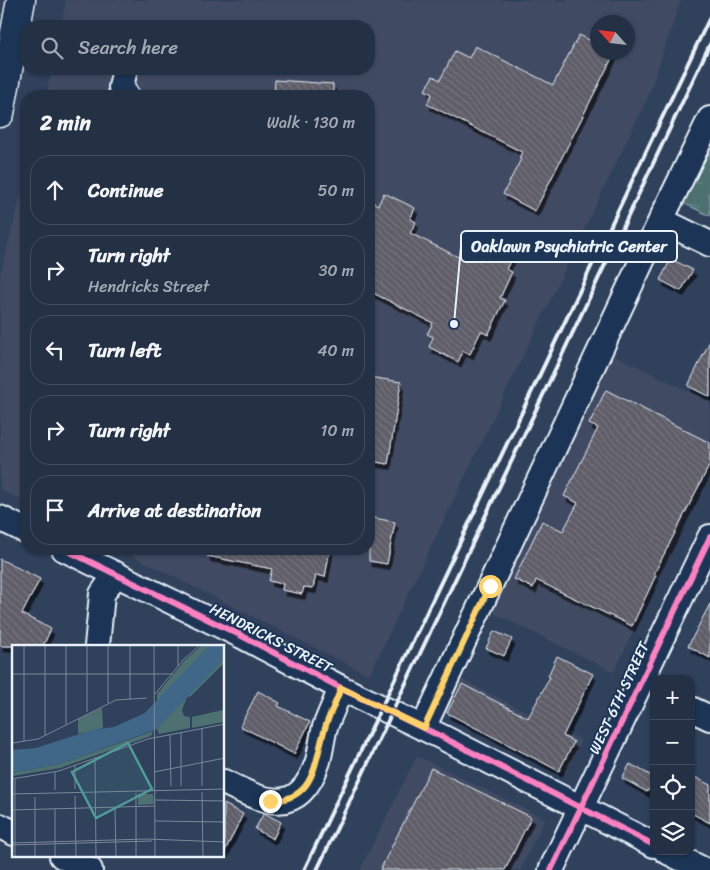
<!DOCTYPE html>
<html lang="en">
<head>
<meta charset="utf-8">
<style>
	body { margin:0; font-family:Sriracha,sans-serif; background:#303d50; color:#f1f3f6 }
	.controls { position:absolute; right:15px; bottom:15px; display:grid; overflow:hidden; border-radius:10px; box-shadow:0 1px 4px #0004 }
	.controls button { width:45px; height:45px; display:grid; place-items:center; padding:0; border:0; border-bottom:1px solid #414c5e; background:#243145; color:#f1f3f6; font:25px sans-serif }
	.compass { position:absolute; left:590px; top:15px; width:45px; height:45px; border-radius:50%; background:#243145; box-shadow:0 1px 4px #0004; rotate:297deg }
	.stop { position:absolute; width:15px; height:15px; margin:-11px; border:4px solid #ffd166; border-radius:50%; background:#fff }
	.stop.end { background:#ffd166; border-color:#fff; box-shadow:0 1px 5px #0008 }
	.list { margin:0; padding:0; list-style:none }
	h2 { display:flex; justify-content:space-between; align-items:center; height:65px; margin:0; padding:0 20px; font-size:21px }
	h2 small { font-size:16px; font-weight:400; color:#a3a9b3 }
	.list li { display:grid; grid-template-columns:32px 1fr auto; gap:15px; align-items:center; box-sizing:border-box; height:70px; margin:0 10px 10px; padding:0 10px; border:1px solid #414c5e; border-radius:20px }
	.list b { display:block; font-size:19px; white-space:nowrap }
	.list p { margin:0; font-size:16px; white-space:nowrap; color:#a3a9b3 }
	.list em { font-size:16px; font-style:normal; color:#a3a9b3 }
	.icon { flex:none; width:28px; height:28px; fill:none; stroke:currentColor; stroke-width:2; stroke-linecap:round; stroke-linejoin:round }
	.map { position:relative; flex:none; width:710px; height:870px; overflow:hidden }
	.search { position:absolute; background:#243145; box-shadow:0 1px 4px #0004; left:20px; top:20px; width:355px; height:55px; display:flex; align-items:center; gap:12px; box-sizing:border-box; padding:0 18px; border-radius:20px; color:#a3a9b3; font-size:19px }
	.panel { position:absolute; background:#243145; box-shadow:0 1px 4px #0004; left:20px; top:90px; width:355px; height:465px; border-radius:20px }
	.map>svg:first-child { display:block }
	.built { fill:#414c63; fill-rule:evenodd }
	.grass { fill:url(#grass-tufts); stroke:#9ab0b4 }
	.building { fill:url(#building-back-hatch); stroke:#e8f1f8; filter:url(#shadow) }
	.lines { fill:none; stroke-linecap:round; stroke-linejoin:round }
	.minor-casing { stroke:#e8f1f8; stroke-width:28 }
	.major-casing { stroke:#e8f1f8; stroke-width:31 }
	.minor { stroke:#1d3557; stroke-width:24 }
	.major { stroke:#1d3557; stroke-width:28 }
	.rail { stroke:#e8f1f8; stroke-width:4 }
	.cycleway-casing { stroke:#1d3557; stroke-width:9 }
	.cycleway { stroke:#ff80c0; stroke-width:6 }
	.route { stroke:#ffd166; stroke-width:6 }
	.labels { text-anchor:middle; stroke-width:4; stroke-linejoin:round; paint-order:stroke }
	.street-label { font-size:15px; fill:#e8f1f8; stroke:#1d3557 }
	.inset-road { fill:none; stroke:#7a879a; stroke-width:1 }
	.view { fill:#509b97; fill-opacity:0.15; stroke:#509b97; stroke-width:2.5 }
	.inset-edge { fill:none; stroke:#e8f1f8; stroke-width:2.5 }
	.leader { fill:none; stroke:#e8f1f8; stroke-width:2 }
	.callout-dot { fill:#e8f1f8; stroke:#1d3557; stroke-width:2 }
	.callout { fill:#1d3557; stroke:#e8f1f8; stroke-width:2 }
	.callout-label { font-size:16px; text-anchor:middle; font-weight:bold; fill:#e8f1f8 }
</style>
</head>
<body>
<div class="map">
<svg width="710" height="870" viewBox="0 0 710 870">
	<defs>
		<pattern id="grass-tufts" width="24" height="20" patternUnits="userSpaceOnUse" patternTransform="scale(1.25)"><rect width="24" height="20" fill="#4d7071"/><path d="M3 7l-1-3M5 7V3M7 7l1-3M15 17l-1-3M17 17v-4M19 17l1-3" fill="none" stroke="#678586"/></pattern>
		<pattern id="building-back-hatch" width="6" height="6" patternUnits="userSpaceOnUse" patternTransform="scale(1.25)"><rect width="6" height="6" fill="#5e5d68"/><path d="M-1 5l2 2M0 0l6 6M5-1l2 2" fill="none" stroke="#75757e"/></pattern>
		<filter id="shadow"><feDropShadow dx="3" dy="5.5" stdDeviation="0" flood-color="#0009"/></filter>
	</defs>
	<rect width="100%" height="100%" fill="#30415c"/>
	<filter id="ink" filterUnits="userSpaceOnUse"><feTurbulence type="fractalNoise" baseFrequency=".02" numOctaves="2"/><feDisplacementMap in="SourceGraphic" scale="10" xChannelSelector="R" yChannelSelector="G"/><feConvolveMatrix kernelMatrix="1 2 1 2 8 2 1 2 1" color-interpolation-filters="sRGB"/></filter>
	<g filter="url(#ink)">
		<path class="built" d="M66 0H681L647 99 369 675 119 549H369V96H46L52 69H369V26H61ZM598 22H628V52H598Z
			M26 177V502L0 489V275Z
			M610 353 710 402V471L614 672 492 612Z
			M459 678 581 740 566 773 443 712Z
			M417 756 545 819 520 870H360Z"/>
		<path class="grass" d="M710 148V216L683 203Z"/>
		<path class="building" d="M579 35 598 44V52H615L535 211 503 194 521 159 519 158 522 152 427 104 432 94 425 90 433 76 440 80 455 51 469 58 475 46 553 85Z
			M275 80 333 84V96H274Z
			M384 193 415 208 410 219 416 222 410 233 462 259 467 249 474 252 479 241 512 258 506 269 512 272 500 298 505 300 488 335 481 331 470 354 463 351 458 362 429 347 433 337 427 334 433 323 369 291V200L378 205Z
			M671 259 693 270 681 291 660 280Z
			M710 341V397L688 386Z
			M369 377 401 382 388 464 369 461Z
			M606 390 710 443V464L654 574 656 575 632 626 536 580 533 588 514 579 542 521 563 531 578 503 564 496 598 428 589 424Z
			M369 517 395 522 387 564 369 561Z
			M207 549H330L325 577 316 575 313 588 304 587 302 594 282 590 283 584 269 581 272 569 207 556Z
			M0 559 40 579 22 614 51 629 43 646H0Z
			M710 604V658L688 646Z
			M494 631 512 639 504 656 486 648Z
			M557 656 593 674 563 736 574 742 559 771 447 713 462 684 528 718 550 677 548 676Z
			M258 691 280 703 278 706 310 722 294 754 240 726Z
			M630 764 654 777V781L647 792 622 778Z
			M431 768 531 817 505 870H380Z
			M691 775 710 785V823L691 813Z
			M224 804 243 814 224 853Z
			M264 813 281 822 273 839 255 829Z"/>
		<g class="lines">
			<defs>
				<path id="minor" d="M125 69 121 87 127 96
					M661 220 710 244
					M0 518 26 531
					M64 549 242 636 341 688 444 738 654 845
					M97 646 102 594 116 574
					M691 709 710 718
					M423 728 661 220 710 119
					M224 782C265 803 299 818 318 761 321 750 322 738 325 727 330 714 336 701 341 688
					M0 826 14 833
					M666 851 704 870
					M62 856 90 870
					M551 870 710 537"/>
				<path id="major" d="M0 113 21 0"/>
			</defs>
			<use href="#minor" class="minor-casing"/>
			<use href="#major" class="major-casing"/>
			<use href="#minor" class="minor"/>
			<use href="#major" class="major"/>
			<path class="rail" d="M304 870 710 17
				M317 870 710 44"/>
			<defs>
				<path id="cycleway" d="M64 549 242 636 341 688 444 738 654 845
					M551 870 710 537"/>
			</defs>
			<use href="#cycleway" class="cycleway-casing"/>
			<use href="#cycleway" class="cycleway"/>
		</g>
	</g>
	<g class="lines" filter="url(#ink)">
		<path class="route" d="M270 801C316 800 314 763 325 728 329 715 336 702 341 688L424 728 490 586"/>
	</g>
	<g class="labels">
		<g class="street-label">
			<text transform="translate(271 638) rotate(27)" y="5">HENDRICKS STREET</text>
			<text transform="translate(619 698) rotate(-65)" y="5">WEST 6TH STREET</text>
		</g>
	</g>
	<g transform="translate(12 645)">
		<rect width="212" height="212" fill="#30415c"/>
		<path d="M190 0H198L145 57V49L173 15ZM212 14V18L179 51 175 52 170 65 172 71 178 72V83L147 89 145 84 174 51ZM211 65V77L180 83V72ZM126 149H141L142 159 126 160Z" fill="#4d7071"/>
		<path d="M90 63 91 83 66 89V74ZM141 86 139 91 48 123 0 131V128L51 118Z" fill="#4d7071"/>
		<path d="M198 0H212V14L145 84 51 118 0 128V105L24 103 80 85 102 82 133 68Z" fill="#406787"/>
		<path class="inset-road" d="M12 0V96M33 0V90M54 0V79M75 0V67M96 0V58M118 0V54M142 0 143 212M166 0V21M0 29H161M143 49 172 14 188 0M212 80V140M190 84V141M169 87V141M158 90 159 141M0 98 26 94 104 55 135 53M83 112 84 212M63 120V144M43 127V145M142 127 213 113M0 134 47 126 136 94 213 79M3 134V212M190 147 191 212M124 148V212M0 149 213 144M63 151 64 212M23 152V212M143 155 213 156M103 162 104 212M43 164V212M0 165 143 161M143 176 213 177M0 198 135 194 213 197M0 200 140 196"/>
		<path class="view" d="M116 98 140 144 84 173 60 127Z"/>
		<rect width="212" height="212" class="inset-edge"/>
	</g>
	<path class="leader" d="M454 324L461 246"/>
	<circle class="callout-dot" cx="454" cy="324" r="5"/>
	<rect class="callout" x="461" y="231" width="216" height="31" rx="5"/>
	<g class="callout-label">
		<text x="569" y="252">Oaklawn Psychiatric Center</text>
	</g>
</svg>
<div class="controls">
<button>+</button>
<button>−</button>
<button><svg class="icon" aria-label="locate" viewBox="0 0 24 24"><circle cx="12" cy="12" r="6"/><path d="M12 2v4M12 18v4M2 12h4M18 12h4"/></svg></button>
<button><svg class="icon" aria-label="layers" viewBox="0 0 24 24"><path d="M12 4l9 5-9 5-9-5zM3 14l9 5 9-5"/></svg></button>
</div>
<svg class="compass" viewBox="-18 -18 36 36"><path d="M0-13l5 13h-10z" fill="#e53935"/><path d="M0 13l5-13h-10z" fill="#a3a9b3"/></svg>
<div class="stop" style="left:490px;top:586px"></div>
<div class="stop end" style="left:270px;top:801px"></div>
<div class="search"><svg class="icon" aria-label="search" viewBox="0 0 24 24"><circle cx="10" cy="10" r="6"/><path d="M15 15l6 6"/></svg>Search here</div>
<section class="panel">
<h2>2 min<small>Walk · 130 m</small></h2>
<ul class="list">
<li><svg class="icon" aria-label="ahead" viewBox="0 0 24 24"><path d="M12 20V5M6 11l6-6 6 6"/></svg><div><b>Continue</b></div><em>50 m</em></li>
<li><svg class="icon" aria-label="right" viewBox="0 0 24 24"><path d="M7 20v-9h11M14 6l5 5-5 5"/></svg><div><b>Turn right</b><p>Hendricks Street</p></div><em>30 m</em></li>
<li><svg class="icon" aria-label="left" viewBox="0 0 24 24"><path d="M17 20v-9H6M10 6l-5 5 5 5"/></svg><div><b>Turn left</b></div><em>40 m</em></li>
<li><svg class="icon" aria-label="right" viewBox="0 0 24 24"><path d="M7 20v-9h11M14 6l5 5-5 5"/></svg><div><b>Turn right</b></div><em>10 m</em></li>
<li><svg class="icon" aria-label="arrive" viewBox="0 0 24 24"><path d="M6 21V4h12l-3 4 3 4H6"/></svg><div><b>Arrive at destination</b></div></li>
</ul>
</section>
</div>
</body>
</html>
